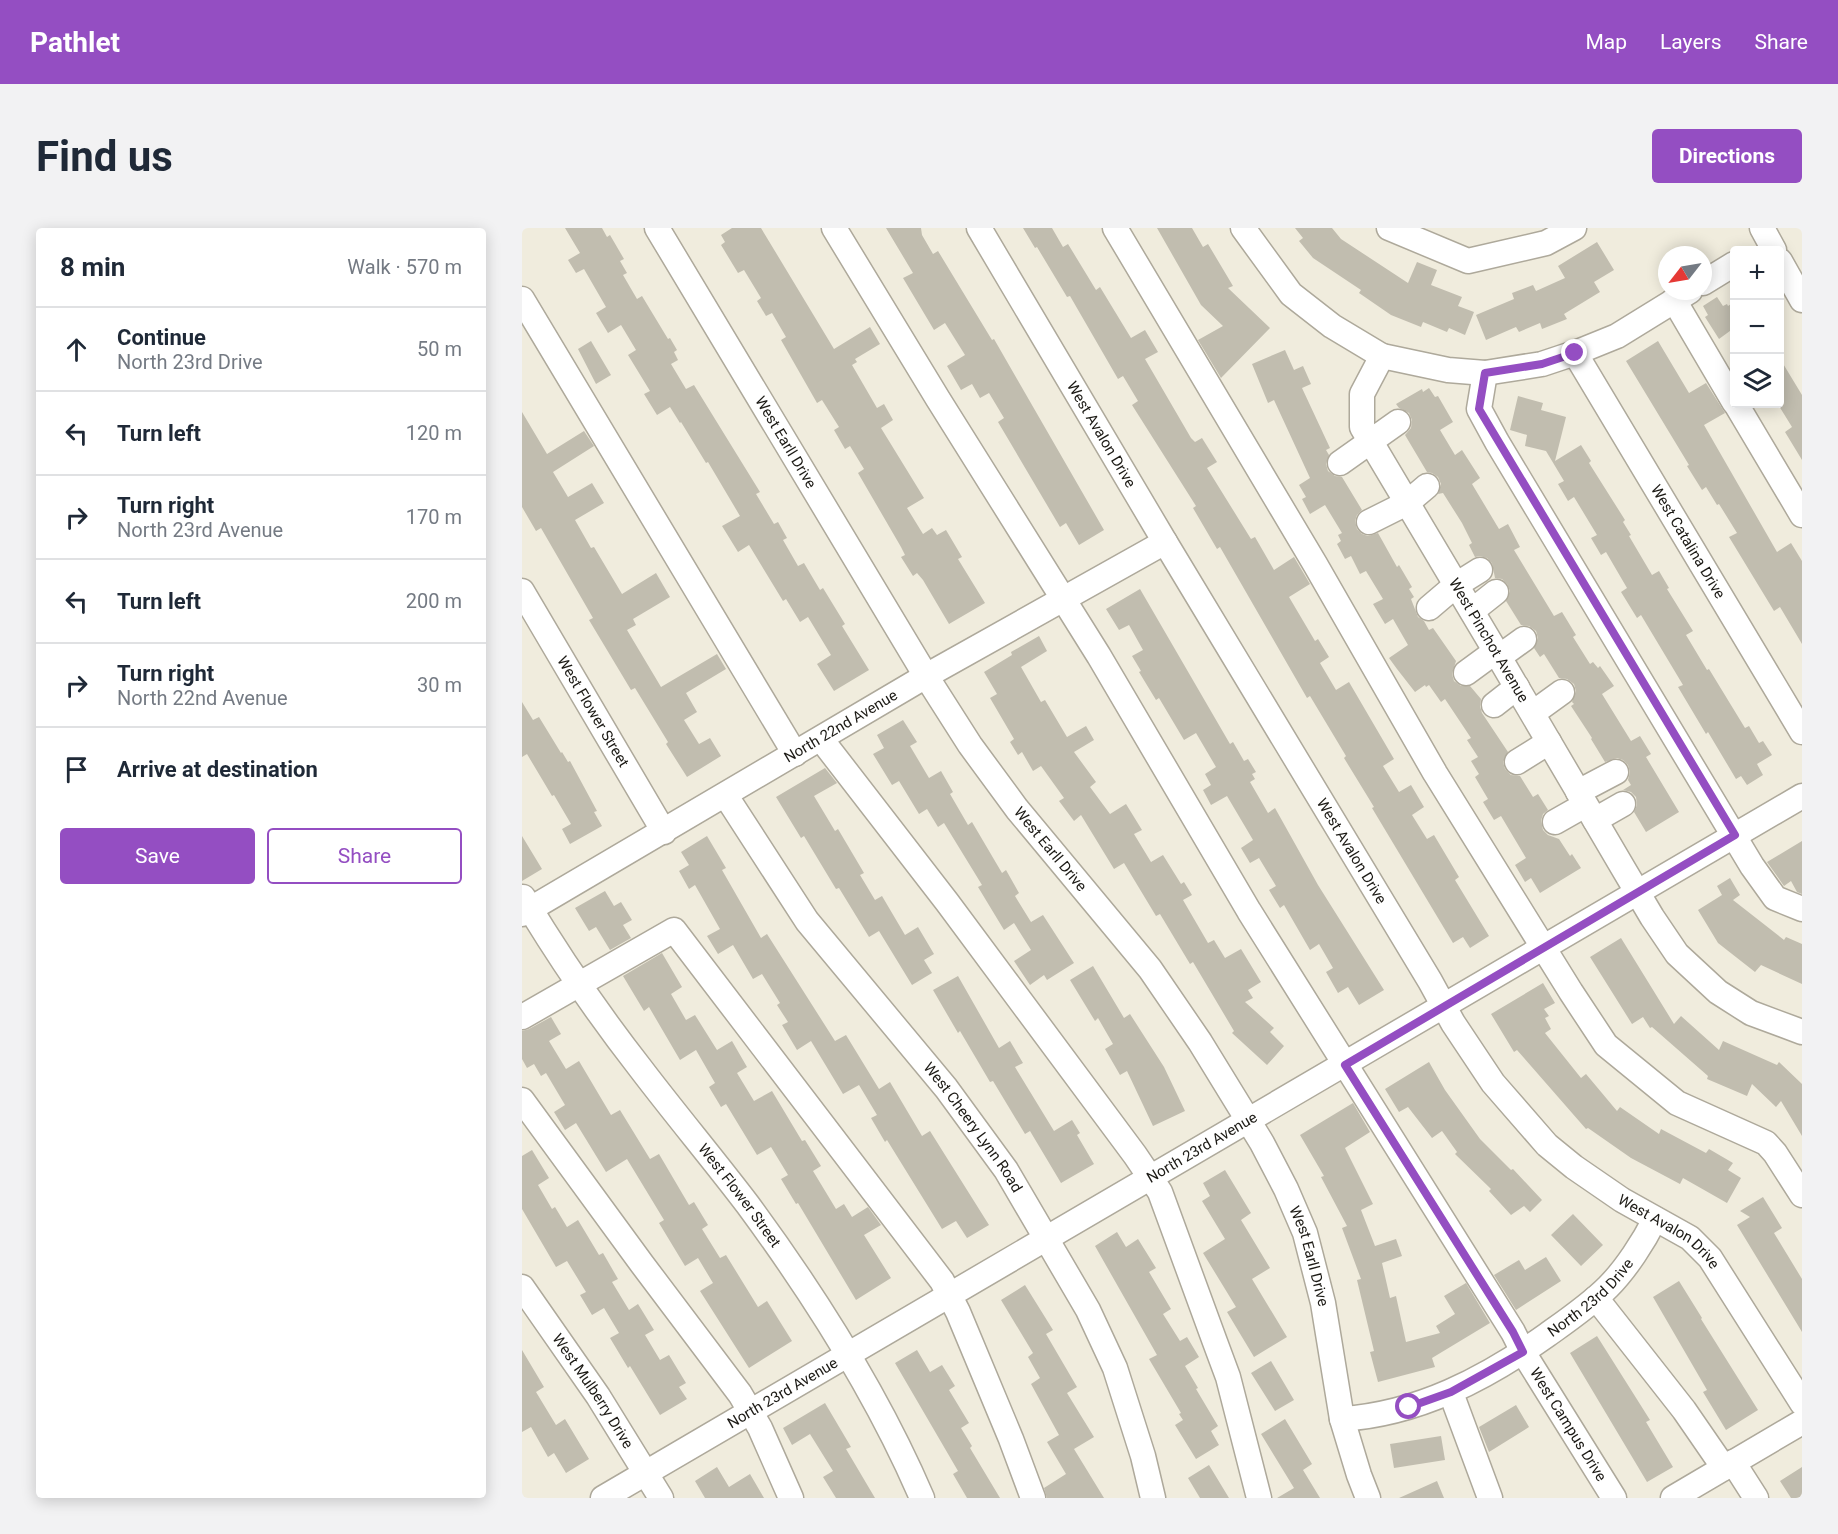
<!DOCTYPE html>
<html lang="en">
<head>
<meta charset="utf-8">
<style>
	body { margin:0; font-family:Roboto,sans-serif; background:#f2f2f3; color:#1f2937 }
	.controls { position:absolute; right:18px; top:18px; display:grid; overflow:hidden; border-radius:6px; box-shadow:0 3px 15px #0003 }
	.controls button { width:54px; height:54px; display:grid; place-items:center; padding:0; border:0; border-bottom:2px solid #e0e1e3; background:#fff; color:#1f2937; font:30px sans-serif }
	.compass { position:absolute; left:1136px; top:18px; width:54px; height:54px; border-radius:50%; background:#fff; box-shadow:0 3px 15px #0003; rotate:239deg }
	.stop { position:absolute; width:18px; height:18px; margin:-14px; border:4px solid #944ec2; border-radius:50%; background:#fff }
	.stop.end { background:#944ec2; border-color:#fff; box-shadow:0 2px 6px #0008 }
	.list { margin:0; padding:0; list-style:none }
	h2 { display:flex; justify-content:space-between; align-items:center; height:78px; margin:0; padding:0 24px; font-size:26px }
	h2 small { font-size:20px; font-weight:400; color:#747a83 }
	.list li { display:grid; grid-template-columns:39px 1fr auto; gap:18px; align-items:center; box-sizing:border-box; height:84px; padding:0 24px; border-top:2px solid #e0e1e3 }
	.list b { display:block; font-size:22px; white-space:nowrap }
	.list p { margin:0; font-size:20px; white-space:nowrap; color:#747a83 }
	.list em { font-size:20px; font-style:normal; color:#747a83 }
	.actions { display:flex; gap:12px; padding:18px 24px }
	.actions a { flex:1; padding:14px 0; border:2px solid #944ec2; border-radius:6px; text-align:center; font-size:21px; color:#944ec2 }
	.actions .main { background:#944ec2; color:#fff }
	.icon { flex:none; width:33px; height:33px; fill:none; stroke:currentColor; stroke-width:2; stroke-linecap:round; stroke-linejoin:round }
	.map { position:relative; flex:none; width:1280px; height:1270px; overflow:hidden; border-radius:6px }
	header { display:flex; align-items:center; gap:36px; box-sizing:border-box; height:84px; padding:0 30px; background:#944ec2; color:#fff }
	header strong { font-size:28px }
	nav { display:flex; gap:33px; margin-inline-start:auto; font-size:21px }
	.intro { display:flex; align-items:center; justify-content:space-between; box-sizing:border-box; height:144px; padding:0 36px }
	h1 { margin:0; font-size:42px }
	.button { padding:15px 27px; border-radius:6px; background:#944ec2; color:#fff; font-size:21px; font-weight:700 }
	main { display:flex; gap:36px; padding:0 36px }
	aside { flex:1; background:#fff; border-radius:6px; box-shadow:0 3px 15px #0003 }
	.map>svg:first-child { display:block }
	.building { fill:#c1bdaf }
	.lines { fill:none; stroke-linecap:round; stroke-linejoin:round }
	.minor-casing { stroke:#aea99b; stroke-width:27 }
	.minor { stroke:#fff; stroke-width:24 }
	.route { stroke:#944ec2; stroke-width:8 }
	.labels { text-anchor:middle; stroke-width:4.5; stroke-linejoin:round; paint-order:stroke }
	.street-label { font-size:15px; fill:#1c1a15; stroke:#f0ecdd }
</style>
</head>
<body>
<header>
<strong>Pathlet</strong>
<nav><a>Map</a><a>Layers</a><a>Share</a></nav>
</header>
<div class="intro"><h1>Find us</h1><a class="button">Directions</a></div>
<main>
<aside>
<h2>8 min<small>Walk · 570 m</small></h2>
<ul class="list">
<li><svg class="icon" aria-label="ahead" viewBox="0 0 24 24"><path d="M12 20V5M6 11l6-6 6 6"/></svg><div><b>Continue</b><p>North 23rd Drive</p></div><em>50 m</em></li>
<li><svg class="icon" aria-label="left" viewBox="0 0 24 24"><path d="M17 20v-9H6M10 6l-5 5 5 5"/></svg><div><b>Turn left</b></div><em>120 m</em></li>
<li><svg class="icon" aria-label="right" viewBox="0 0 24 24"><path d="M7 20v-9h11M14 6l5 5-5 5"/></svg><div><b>Turn right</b><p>North 23rd Avenue</p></div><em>170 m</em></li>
<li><svg class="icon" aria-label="left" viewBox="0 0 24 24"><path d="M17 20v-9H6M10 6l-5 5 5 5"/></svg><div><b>Turn left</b></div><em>200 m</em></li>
<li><svg class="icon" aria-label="right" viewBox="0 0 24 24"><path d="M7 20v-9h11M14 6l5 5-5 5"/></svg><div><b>Turn right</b><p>North 22nd Avenue</p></div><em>30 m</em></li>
<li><svg class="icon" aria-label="arrive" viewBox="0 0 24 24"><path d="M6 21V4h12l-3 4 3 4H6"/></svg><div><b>Arrive at destination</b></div></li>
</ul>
<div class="actions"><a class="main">Save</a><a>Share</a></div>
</aside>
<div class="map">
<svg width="1280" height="1270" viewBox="0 0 1280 1270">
	<rect width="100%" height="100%" fill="#f0ecdd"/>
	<path class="building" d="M43 0H80L85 9 88 7 102 31 98 33 105 45 101 47 115 71 120 68 146 111 148 110 155 122 152 124 156 132 149 136 164 161 172 157 238 264 234 266 252 296 256 294 265 310 261 312 276 338 282 335 298 362 301 360 323 396 320 398 347 442 312 463 295 436 309 427 286 389 278 394 264 371 261 373 227 317 216 324 200 298 218 288 186 234 184 235 159 194 158 195 148 179 135 187 122 166 128 163 106 127 114 122 99 97 86 105 74 85 84 79 62 41 54 45 46 32 58 25Z
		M210 0H239L312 121 348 99 358 116 333 131 335 134 330 137 355 180 362 176 371 192 359 200 402 270 385 280 401 306 410 300 415 307 424 302 440 329 436 331 463 375 427 396 401 352 395 345 391 348 379 329 383 327 379 319 336 245 342 241 328 218 323 221 312 202 317 199 300 172 295 175 259 112 264 109 250 85 244 88 235 73 239 70 222 42 216 45 199 17 203 14 199 7Z
		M364 0H399L400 7 411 26 416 23 470 112 472 111 582 302 557 317 544 295 538 299 476 194 482 190 467 165 458 170 450 156 439 162 425 138 443 127 423 95 412 102 381 50 391 45Z
		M501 0H530L541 19 546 16 574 62 578 59 609 110 623 102 636 124 623 131 669 210 673 214 680 210 695 234 685 240 729 311 733 309 752 342 772 329 788 356 767 369 793 413 796 411 807 429 798 435 814 462 827 454 872 531 861 538 877 564 889 557 902 579 890 587 905 611 912 607 937 649 933 652 967 708 948 720 941 709 931 715 850 580 852 579 822 530 824 528 788 468 785 470 698 319 695 321 671 280 674 278 610 177 616 173 601 148 596 151 548 68 545 69 515 19 513 20Z
		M635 0H670L681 19 686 16 711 58 706 60 748 100 699 150 676 112 701 98 679 77Z
		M773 0H810L819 11 886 55 895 34 915 42 909 57 940 69 936 78 952 84 943 107 927 100 925 104 901 94 899 99 869 87 837 65 839 62 791 30 777 13 781 10Z
		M1075 14 1092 42 1072 54 1078 64 1042 86 1045 91 1020 101 1018 95 997 104 994 99 964 112 954 87 992 71 990 65 1011 57 1014 63 1043 50 1036 38Z
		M1195 69 1201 78 1205 76 1206 78 1212 74V100L1197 111 1183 89 1186 87 1181 78Z
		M69 113 89 147 74 156 56 121Z
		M1136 113 1167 165 1184 155 1203 185 1182 197 1255 324 1269 315 1280 333V416L1258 379 1252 383 1207 309 1215 305 1197 276 1195 277 1184 259 1180 262 1165 238 1167 237 1104 133Z
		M763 122 772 142 781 138 789 156 780 160 808 220 804 222 807 227 804 236 806 243 813 248 820 249 840 282 835 287 833 293 835 301 840 306 846 308 856 305 875 339 877 337 890 359 887 361 892 369 889 371 896 389 902 393 907 402 911 400 934 433 930 446 932 453 939 458H948L959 471 958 478 960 485 986 524 981 534 983 541 989 547 998 548 1011 569 1016 566 1026 582 1021 586 1019 593 1021 602 1026 607 1037 611 1048 628 1050 626 1059 640 1018 665 1009 650 1003 654 993 637 1004 630 979 588 972 592 961 574 966 571 953 549 957 546 949 533 956 529 945 512 949 510 923 471 919 474 907 457 904 459 903 457 893 464 875 441 867 430 886 417 871 391 863 396 851 376 861 371 844 343 838 346 829 328 823 331 815 316 819 313 816 307 820 305 803 277 788 286 780 271 784 269 777 257 788 250 752 172 746 175 730 136Z
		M1257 129 1280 167V232L1263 204 1270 199 1257 178Z
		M907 160 913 169 916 168 931 194 918 202 933 227 940 222 958 250 950 256 977 301 986 296 998 319 992 322 1032 388 1040 384 1054 407 1051 409 1068 436 1071 434 1076 440 1078 438 1092 458 1080 466 1109 513 1118 508 1129 526 1124 529 1157 584 1124 604 1112 584 1115 577 1114 569 1109 564 1101 562 1109 557 1106 552 1108 544 1106 537 1101 532 1095 530 1083 534 1069 511 1070 510 1049 478 1052 476 1050 474 1054 463 1052 456 1045 451 1037 450 1022 426 1018 429 1012 420 1016 410 1014 403 1007 398 999 397 984 373 988 363 985 356 980 351 973 350 970 335 965 330 958 328 953 329 947 317 950 315 940 295 921 265 916 266 919 256 916 249 910 245 905 244 883 207 889 200 890 192 887 185 877 180 874 176 900 161 901 164Z
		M996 168 1021 175 1019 182 1044 189 1033 233 1059 217 1069 233 1067 235 1103 292 1101 294 1109 307 1107 308 1130 347 1137 343 1147 360 1145 361 1171 403 1164 407 1185 442 1187 441 1223 500 1227 498 1237 515 1241 513 1250 527 1235 536 1241 547 1225 557 1219 548 1214 551 1186 504 1184 506 1156 459 1161 457 1119 387 1115 390 1099 364 1105 360 1084 324 1079 327 1069 310 1075 307 1052 269 1046 273 1036 256 1042 253 1024 223 1003 218 1005 207 988 202Z
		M0 184 25 226 62 203 72 218 31 244 46 269 70 255 82 275 53 292 69 320 72 319 100 366 134 345 148 369 111 391 114 397 105 402 139 459 195 426 204 441 164 465 175 484 162 492 177 516 188 510 199 528 165 549 144 516 146 514 113 460 109 462 67 392 71 390 19 300 14 303 0 279Z
		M618 361 708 516 711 514 722 533 726 531 734 544 730 546 733 551 728 554 746 585 753 580 796 657 862 762 837 777 826 759 816 765 804 744 811 740 797 716 788 722 762 677 758 680 747 662 754 658 737 630 728 635 719 620 731 612 705 568 689 577 681 562 689 557 683 546 694 539 674 505 662 512 637 470 634 472 617 444 619 443 610 428 621 422 607 397 597 402 584 381Z
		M517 408 525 423 499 439 519 474 523 472 545 509 564 498 572 512 552 524 574 554 568 559 588 586 604 576 620 602 612 606 629 634 641 627 659 656 662 654 670 667 661 672 686 715 692 712 703 730 719 721 739 754 726 762 731 770 723 774 752 800 748 804 762 818 745 837 710 805 712 803 671 734 668 736 638 686 634 688 602 635 592 641 559 587 552 593 537 573 542 570 519 538 511 543 500 524 496 527 488 514 492 511 468 470 475 466 462 444 490 427 489 424Z
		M0 474 11 492 17 489 39 525 40 524 46 534 48 533 75 583 72 584 80 598 48 616 40 601 49 596 32 567 30 568 5 526 0 529Z
		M381 492 395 514 388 518 407 550 419 543 431 564 428 566 446 597 450 594 480 645 484 642 497 665 493 668 509 694 521 687 552 735 525 752 522 747 508 757 492 733 509 722 492 695 482 702 456 659 460 657 422 595 416 599 405 581 397 586 377 553 370 557 351 526 362 520 355 507Z
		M303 540 315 555 292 568 313 603 316 601 342 645 338 647 353 672 360 668 383 707 396 699 412 726 402 732 410 745 390 757 357 703 347 709 317 660 314 661 282 608 279 610 254 569Z
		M0 608 20 641 0 653Z
		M185 608 204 640 200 642 239 710 245 706 313 813 324 807 357 861 368 854 400 908 408 903 467 997 445 1010 434 993 420 1001 365 912 363 914 349 890 355 887 337 857 321 866 289 813 275 822 260 797 266 794 255 777 258 775 240 746 231 751 211 717 196 726 185 708 198 701 173 657 167 661 157 643 167 637 159 624Z
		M1280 613V666L1275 664 1269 653 1262 658 1245 634Z
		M1208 650 1218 667 1211 672 1262 712 1264 709 1280 716V756L1239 737 1233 744 1196 715 1176 682 1200 667 1195 658Z
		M83 663 92 678 99 674 110 692 101 697 109 710 88 722 74 699 67 703 53 680Z
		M1099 710 1152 796 1159 788 1197 822 1201 813 1255 837 1257 834 1280 856V908L1259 873 1254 879 1230 856 1225 868 1185 851 1186 848 1130 799 1128 800 1121 789 1110 796 1068 729Z
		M140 725 160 759 149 766 164 792 173 787 195 822 210 813 225 839 215 845 232 873 250 863 280 913 283 912 299 938 291 943 314 981 322 976 330 989 346 979 359 997 342 1007 369 1050 334 1072 276 975 274 976 259 951 266 947 249 919 235 927 204 876 199 879 187 859 193 855 174 822 158 832 127 779 122 783 101 748Z
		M571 738 602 790 608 786 642 839 663 883 631 898 605 843 598 847 583 821 591 816 576 790 573 793 548 752Z
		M436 748 477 820 488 813 501 835 493 839 532 903 550 892 558 905 555 907 572 936 539 955 508 903 503 906 471 853 468 854 438 803 436 805 411 762Z
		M1021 755 1033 775 1022 781 1027 788 1023 790 1029 801 1023 805 1059 850 1064 846 1095 883 1098 879 1137 906 1139 901 1184 925 1187 921 1211 935 1206 942 1219 950 1205 975 1161 950 1158 956 1109 930 1066 900 1064 901 995 822 992 824 969 786Z
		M29 789 39 806 27 813 44 841 57 833 89 887 98 882 128 931 137 926 167 977 172 974 186 997 180 1001 198 1030 204 1027 236 1079 245 1073 270 1113 227 1140 178 1063 191 1055 176 1030 163 1038 137 995 142 992 105 931 84 944 54 895 43 902 32 884 43 877 24 845 19 848 12 836 5 840 0 831V803L7 801Z
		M907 834 923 862 958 911 989 942 991 941 1020 972 1008 984 1002 978 989 987 967 963 969 961 933 926 935 924 920 903 910 910 886 879 877 884 863 861Z
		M831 875 848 904 823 920 851 976 839 982 853 1018 874 1011 880 1028 860 1035 868 1070 874 1068 884 1114 918 1105 914 1098 933 1086 922 1068 944 1055 968 1095 910 1130 913 1139 856 1154 848 1124 852 1123 835 1052 839 1051 820 1000 825 998 799 949 802 948 778 907Z
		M10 922 27 950 16 957 30 981 33 979 45 999 56 992 77 1027 81 1025 96 1051 90 1054 107 1082 116 1076 132 1102 123 1107 138 1132 147 1127 164 1155 157 1159 165 1171 138 1187 108 1138 106 1140 88 1110 97 1105 82 1080 70 1087 58 1067 64 1064 45 1033 34 1039 0 981V928Z
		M703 942 729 985 719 992 748 1040 730 1051 765 1109 732 1129 705 1084 714 1079 681 1025 703 1011 680 973 688 968 681 955Z
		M1241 969 1260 1000 1252 1005 1280 1051V1104L1215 997 1228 989 1218 983Z
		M1051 986 1081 1017 1059 1038 1029 1007Z
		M595 1004 604 1019 616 1011 634 1040 627 1044 649 1081 641 1086 658 1113 665 1109 677 1129 663 1138 676 1160 674 1161 696 1198 689 1203 697 1217 674 1231 653 1197 661 1192 657 1186 659 1185 627 1131 635 1127 573 1018Z
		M1024 1029 1039 1053 994 1082 972 1047 997 1032 1003 1042Z
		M1157 1053 1180 1090 1179 1091 1236 1182 1204 1202 1181 1164 1185 1162 1131 1069Z
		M503 1057 531 1102 524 1106 555 1159 545 1165 572 1209 552 1221 582 1270H525L522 1260 544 1246 525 1214 537 1207 509 1156 518 1150 506 1129 511 1125 479 1072Z
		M1075 1108 1128 1192 1124 1194 1151 1239 1125 1254 1048 1125Z
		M0 1122 22 1159 14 1164 34 1197 43 1191 67 1231 44 1245 32 1225 26 1229 9 1199 0 1204Z
		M395 1122 408 1144 420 1137 433 1158 427 1162 447 1195 439 1200 450 1218 448 1220 478 1270H445L431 1246 436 1243 373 1135Z
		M749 1133 772 1172 753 1183 729 1145Z
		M303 1175 329 1219 324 1221 353 1270H314L301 1249 311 1243 288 1206 270 1217 261 1200Z
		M994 1177 1007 1199 967 1224 957 1199Z
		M763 1191 790 1236 781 1242 798 1270H755L772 1260 739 1206Z
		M919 1208 923 1232 872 1240 868 1216Z
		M687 1237 707 1270H678L666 1250Z
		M195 1239 207 1259 228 1246 242 1270H183L173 1253Z
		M1280 1239V1270H1269L1258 1253Z
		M915 1253 922 1270H877Z"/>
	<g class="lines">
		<defs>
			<g id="minor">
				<path id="s1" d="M135 0 404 448 448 517 495 581 628 741 678 814 740 915 764 961 783 1005 801 1075 820 1191 837 1247 846 1270"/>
				<path id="s2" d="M312 0 416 171 577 428 727 683 991 1104 1001 1124 1092 1270"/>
				<path id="s3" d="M457 0 643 314 908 753 931 795 971 855 1025 917 1052 939 1100 972 1168 1010 1188 1030 1280 1175"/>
				<path d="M593 0 793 336 913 545 1049 764 1084 817 1155 875 1244 915 1253 925 1280 967"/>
				<path id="s4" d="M721 0 769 66 810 98 860 128 840 166V199L977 429 1101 640 1130 689 1155 726 1196 764 1229 785 1280 804"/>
				<path d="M867 0 946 33 1024 15 1052 0"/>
				<path d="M1240 0 1252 22"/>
				<path d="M1258 33 1280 72"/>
				<path d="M1181 55 1212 36"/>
				<path d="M0 71 273 526"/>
				<path d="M1152 72 1212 174"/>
				<path id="s5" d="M1053 125 1280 504"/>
				<path d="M860 128 926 142 963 145 1020 136 1053 125 1095 108 1168 63"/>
				<path d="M963 145 957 181 975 214 1230 638 1253 670 1280 681"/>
				<path d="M1214 176 1280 287"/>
				<path d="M818 235 876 194"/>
				<path d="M847 294 885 275 905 258"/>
				<path id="s6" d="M0 363 142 604"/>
				<path d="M907 380 934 357 958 342"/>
				<path d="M950 383 974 364"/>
				<path d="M977 429 1002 411"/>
				<path d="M944 445 974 423"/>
				<path d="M972 477 995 459"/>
				<path d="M1011 485 1040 464"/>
				<path d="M299 511 425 674 613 927 638 964 693 1114 706 1149 737 1270"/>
				<path d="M995 534 1027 514"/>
				<path d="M1056 564 1094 544"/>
				<path id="s7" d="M204 568 285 693 424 860 484 942 566 1082 593 1140 621 1228 631 1270"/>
				<path d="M1073 592 1101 576"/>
				<path d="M1033 594 1063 577"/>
				<path id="s8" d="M1 669C37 729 76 786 119 841 154 887 191 931 226 977 293 1068 355 1165 400 1270"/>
				<path id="s9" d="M0 686 404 448 643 314"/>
				<path d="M0 789 152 702 420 1053 436 1084 489 1211 511 1270"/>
				<path d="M0 872 120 1036 218 1166 238 1200 269 1270"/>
				<path id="s10" d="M0 1059 76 1168 139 1270"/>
				<path d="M1074 1070 1162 1182 1202 1240"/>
				<path d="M929 1165 968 1270"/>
				<path id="s11" d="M820 1191C896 1186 963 1151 1025 1107 1046 1092 1068 1077 1086 1059 1104 1041 1122 1013 1133 991"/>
				<path d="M1211 1234 1234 1270"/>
				<path id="s12" d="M81 1270 1280 568"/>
				<path d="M1151 1270 1280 1194"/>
			</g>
		</defs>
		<use href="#minor" class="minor-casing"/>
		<use href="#minor" class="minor"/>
	</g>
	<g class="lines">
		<path class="route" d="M887 1179 929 1164 1001 1124 991 1104 823 837 1213 607 957 181 963 145 1020 136 1053 125"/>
	</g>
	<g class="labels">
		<g class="street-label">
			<text dy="5" stroke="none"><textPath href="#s3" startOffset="240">West Avalon Drive</textPath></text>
			<text dy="5" stroke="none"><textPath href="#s1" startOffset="250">West Earll Drive</textPath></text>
			<text dy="5" stroke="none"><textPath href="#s5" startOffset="220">West Catalina Drive</textPath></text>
			<text dy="5" stroke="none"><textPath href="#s4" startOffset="516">West Pinchot Avenue</textPath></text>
			<text dy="5" stroke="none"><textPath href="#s6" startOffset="140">West Flower Street</textPath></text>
			<text dy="5" stroke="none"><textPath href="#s9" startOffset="370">North 22nd Avenue</textPath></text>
			<text dy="5" stroke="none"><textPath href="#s1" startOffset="736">West Earll Drive</textPath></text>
			<text dy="5" stroke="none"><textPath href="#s3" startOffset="726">West Avalon Drive</textPath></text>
			<text dy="5" stroke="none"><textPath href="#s7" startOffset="414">West Cheery Lynn Road</textPath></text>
			<text dy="5" stroke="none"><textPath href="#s12" startOffset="694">North 23rd Avenue</textPath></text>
			<text dy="5" stroke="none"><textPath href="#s8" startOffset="369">West Flower Street</textPath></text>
			<text dy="5" stroke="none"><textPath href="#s3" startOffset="1230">West Avalon Drive</textPath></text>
			<text dy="5" stroke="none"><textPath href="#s1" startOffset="1222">West Earll Drive</textPath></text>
			<text dy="5" stroke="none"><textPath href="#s11" startOffset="282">North 23rd Drive</textPath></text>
			<text dy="5" stroke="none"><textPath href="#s10" startOffset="126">West Mulberry Drive</textPath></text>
			<text dy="5" stroke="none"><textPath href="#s12" startOffset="208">North 23rd Avenue</textPath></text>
			<text dy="5" stroke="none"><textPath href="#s2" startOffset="1404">West Campus Drive</textPath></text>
		</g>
	</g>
</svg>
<div class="controls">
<button>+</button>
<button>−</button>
<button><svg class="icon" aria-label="layers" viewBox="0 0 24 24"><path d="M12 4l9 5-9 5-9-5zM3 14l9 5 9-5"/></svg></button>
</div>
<svg class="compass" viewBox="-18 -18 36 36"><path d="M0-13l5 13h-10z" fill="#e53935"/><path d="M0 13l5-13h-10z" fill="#747a83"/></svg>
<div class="stop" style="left:887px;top:1179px"></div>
<div class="stop end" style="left:1053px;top:125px"></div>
</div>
</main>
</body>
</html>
